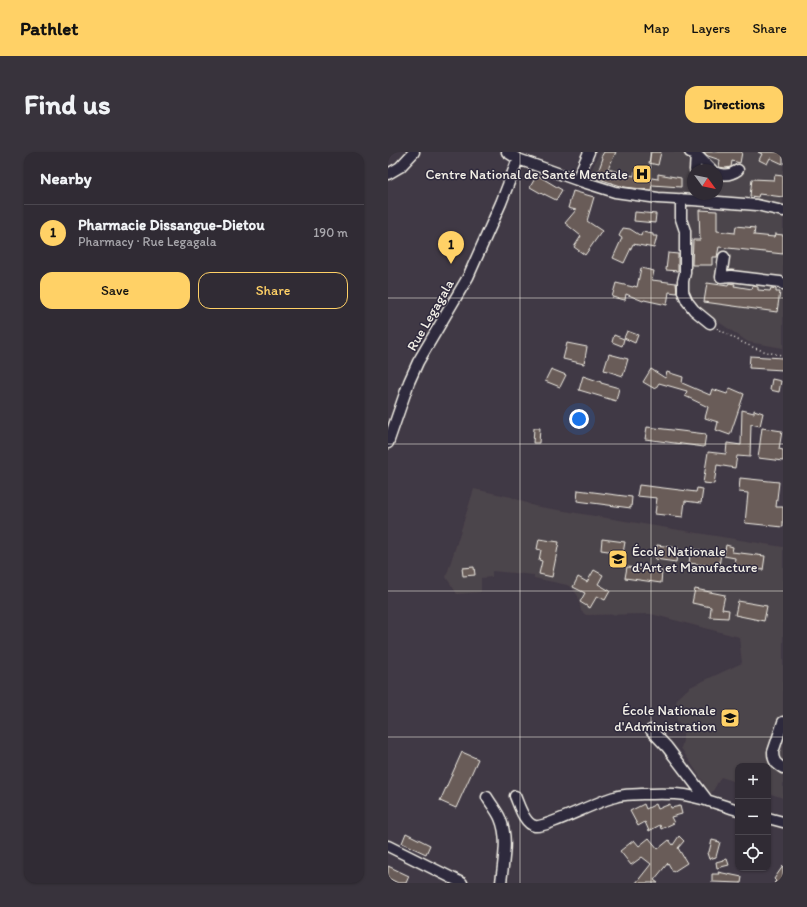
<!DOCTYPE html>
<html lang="en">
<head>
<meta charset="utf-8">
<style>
	body { margin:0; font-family:Itim,sans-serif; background:#38333c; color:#f1f3f6 }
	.controls { position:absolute; right:12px; bottom:12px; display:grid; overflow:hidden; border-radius:8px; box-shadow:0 1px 3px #0004 }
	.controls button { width:36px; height:36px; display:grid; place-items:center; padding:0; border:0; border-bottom:1px solid #4b474f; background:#302b34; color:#f1f3f6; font:20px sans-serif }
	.compass { position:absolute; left:299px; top:12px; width:36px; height:36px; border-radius:50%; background:#302b34; box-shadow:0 1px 3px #0004; rotate:123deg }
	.you { position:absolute; left:191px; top:267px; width:14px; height:14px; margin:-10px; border:3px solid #fff; border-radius:50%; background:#1a73e8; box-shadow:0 0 0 6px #1a73e833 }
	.badge { display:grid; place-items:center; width:26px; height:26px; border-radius:50%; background:#ffd166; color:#111; font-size:13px; font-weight:700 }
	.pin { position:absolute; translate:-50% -33px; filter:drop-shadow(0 1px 2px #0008) }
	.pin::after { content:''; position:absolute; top:21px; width:14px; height:12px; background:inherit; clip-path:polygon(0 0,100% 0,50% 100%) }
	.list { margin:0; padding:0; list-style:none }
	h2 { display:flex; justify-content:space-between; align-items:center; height:52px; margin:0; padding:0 16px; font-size:17px }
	h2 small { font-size:13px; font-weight:400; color:#a8a7ac }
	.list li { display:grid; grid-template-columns:26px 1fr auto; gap:12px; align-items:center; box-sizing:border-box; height:56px; padding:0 16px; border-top:1px solid #4b474f }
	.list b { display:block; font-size:15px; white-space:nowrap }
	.list p { margin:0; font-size:13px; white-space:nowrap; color:#a8a7ac }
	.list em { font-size:13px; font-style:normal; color:#a8a7ac }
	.actions { display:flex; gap:8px; padding:12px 16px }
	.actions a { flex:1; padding:9px 0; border:1px solid #ffd166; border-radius:12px; text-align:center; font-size:14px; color:#ffd166 }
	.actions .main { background:#ffd166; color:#111 }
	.icon { flex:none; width:22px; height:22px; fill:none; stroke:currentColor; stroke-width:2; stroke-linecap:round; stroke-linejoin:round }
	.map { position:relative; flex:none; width:395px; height:731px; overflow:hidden; border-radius:12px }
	header { display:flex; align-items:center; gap:24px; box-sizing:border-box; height:56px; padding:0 20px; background:#ffd166; color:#111 }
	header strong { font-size:19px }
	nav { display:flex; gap:22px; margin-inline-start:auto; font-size:14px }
	.intro { display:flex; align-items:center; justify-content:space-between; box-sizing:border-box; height:96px; padding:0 24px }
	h1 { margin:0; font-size:28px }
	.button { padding:10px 18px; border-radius:12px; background:#ffd166; color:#111; font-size:14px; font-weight:700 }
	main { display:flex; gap:24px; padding:0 24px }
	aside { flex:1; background:#302b34; border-radius:12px; box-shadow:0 1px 3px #0004 }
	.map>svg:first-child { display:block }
	.built { fill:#4c444b; fill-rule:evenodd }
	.building { fill:#695c58; stroke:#f4f1e8 }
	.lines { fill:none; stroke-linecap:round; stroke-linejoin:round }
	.minor-casing { stroke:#f4f1e8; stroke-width:13 }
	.path { stroke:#f4f1e8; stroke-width:1.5; stroke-dasharray:1 3; stroke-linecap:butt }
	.minor { stroke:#2f2a3d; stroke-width:10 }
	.grid { fill:none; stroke:#f4f1e8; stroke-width:1; stroke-opacity:0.55 }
	.labels { text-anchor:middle; stroke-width:3; stroke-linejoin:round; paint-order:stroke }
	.poi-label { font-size:14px; fill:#f4f1e8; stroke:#2f2a3d; text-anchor:end }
	.street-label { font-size:14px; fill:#f4f1e8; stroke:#2f2a3d }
</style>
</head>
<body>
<header>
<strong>Pathlet</strong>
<nav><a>Map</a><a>Layers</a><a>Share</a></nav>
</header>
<div class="intro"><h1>Find us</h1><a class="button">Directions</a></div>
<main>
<aside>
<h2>Nearby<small></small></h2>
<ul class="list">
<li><span class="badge">1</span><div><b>Pharmacie Dissangue-Dietou</b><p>Pharmacy · Rue Legagala</p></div><em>190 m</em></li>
</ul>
<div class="actions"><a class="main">Save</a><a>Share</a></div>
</aside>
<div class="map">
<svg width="395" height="731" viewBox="0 0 395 731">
	<rect width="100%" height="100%" fill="#403945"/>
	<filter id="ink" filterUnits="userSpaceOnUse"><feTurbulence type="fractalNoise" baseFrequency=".025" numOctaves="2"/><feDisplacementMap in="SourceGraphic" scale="8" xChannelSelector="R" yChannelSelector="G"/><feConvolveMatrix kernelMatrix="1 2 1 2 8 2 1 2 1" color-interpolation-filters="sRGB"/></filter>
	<g filter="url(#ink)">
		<path class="built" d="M212 0H395V196L360 190 316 160 302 140 301 55 332 58 339 45 300 42 264 41 239 38 200 25ZM305 18H329V42H305Z
			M86 337 123 345 146 354 395 395V646L380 641V614H350V631L333 625 323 642 293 596 295 588V577L289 569 288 563V551L289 547 302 535 354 511 351 485 263 462 198 463 193 459 190 444 184 436 179 433 146 426V423L104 419V425L93 426V440L69 442 58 425Z"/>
		<path class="building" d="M216 0H228L220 17 238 22 246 24 247 19 258 21 257 25 270 27V22L293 26V35L264 33 263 38 236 35 208 26 215 6 213 5Z
			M263 0H273L270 13 261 11Z
			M315 0H354L352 11 344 9 343 15 337 16 331 15 332 8 320 4Z
			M370 0H395V12L382 6 379 12 371 8 374 2Z
			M149 23 174 38 168 48 156 42V43L142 35Z
			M387 23 395 24V45L371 42 370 45 362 44 364 27 386 28Z
			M185 39 206 45 199 69 214 79 197 103 186 95 193 84 177 71 188 58 180 56Z
			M311 58 329 59V79L347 81 348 74 367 76 366 83 386 85 387 82 395 83V102L331 95 329 105H324V113H304L305 88H312Z
			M247 60 268 62 267 71 246 69Z
			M235 76 242 77 253 84 254 80 265 82V84H269L266 96 245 92 236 111 225 106 234 86 231 84Z
			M280 101 290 102V119L278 118Z
			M253 116 266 119 264 128 288 131 289 141 281 140 279 153 256 148 255 149 238 142 237 148 224 145 228 131 245 135 246 134 249 135Z
			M319 131 340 134 341 131 347 132 346 134 364 137 365 134 370 135V138L382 139 383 136 388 137V140H392L389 160 316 150Z
			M239 179 250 183 247 191 236 186Z
			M226 183 236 187 234 194 224 190Z
			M179 191 199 195 196 212 175 207Z
			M221 202 240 207 235 224 216 218Z
			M362 204 395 206V218L361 216Z
			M163 217 178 223 172 235 157 229Z
			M263 217 277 226 279 220 295 225 294 231 322 243 324 237 339 242 342 236 356 242 342 283 328 278 330 270 317 266 320 255 297 244 299 239 271 231 267 237 255 230Z
			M195 224 213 230V231L231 236 228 249 191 238Z
			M384 227 393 229 391 240 382 238Z
			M354 258 366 261V258L375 261 372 274 363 272 362 305 349 304 347 316 329 313 326 332 315 331 320 300 338 302 339 291 353 293Z
			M259 275 318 282 316 295 257 287Z
			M146 276H152L151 291H145Z
			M374 276 394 279 391 297 395 298V309L370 306Z
			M352 326 391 330 388 355H395V375L357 371 360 341 351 340Z
			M251 333 308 340 309 336 315 337 313 351 297 349 295 365 267 362 269 346 249 344Z
			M190 338 244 345 243 356 189 349Z
			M151 387 171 390 164 425 151 422 154 409 151 408 153 398 149 397Z
			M214 387 237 390 235 401 213 398Z
			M269 393 290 396 288 410 267 407Z
			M338 393 345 395 344 400 377 404 375 418 346 414 347 406 336 404Z
			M303 397 333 401 331 415 301 411Z
			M86 415 87 423 75 424 74 416Z
			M239 415 274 419 273 431 237 426Z
			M206 418 215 423 210 432 222 439 217 448 209 444 202 456 192 450 197 441 185 435 190 425 199 430Z
			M307 437 337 443 334 457 341 458 340 466 322 465 323 455 304 451Z
			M350 449 379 454 376 469 347 463Z
			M74 600 90 607 68 656 52 649Z
			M256 652 258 657 268 652 270 657 282 652 283 656 292 654 294 662 283 665 286 671 273 677 272 673 261 679 257 670 250 674 242 659Z
			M18 681 42 693 38 702 14 691Z
			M291 684 296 689 290 696 299 711 285 720 280 711 266 728 270 731H248L263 712 254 705 243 713 232 699 246 688 251 694 261 686 270 697 281 688 285 693Z
			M324 688 332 690 328 705 321 707 319 701 321 700Z
			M339 707 341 713 329 716 328 710Z
			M0 714 21 724 18 731H10L0 726Z
			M395 714V731H386L388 729 386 727Z
			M330 720 354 725 353 731 324 730V722H331Z"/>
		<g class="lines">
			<defs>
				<path id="minor" d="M119 0 130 7 189 28 227 40 270 46 305 48 369 53 395 59
					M302 0 308 2 324 18
					M307 18 308 2
					M329 21C337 24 343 23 350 18
					M0 22 12 15 26 0
					M189 28 201 0
					M293 47V67L297 79V121L295 129V140L299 149 306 158 322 171
					M336 105 333 125 343 124 392 130 395 132
					M0 291 21 230 30 210 80 125 113 51 130 7
					M395 570 385 600C385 609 388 612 395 616
					M263 578 279 595 320 649
					M127 644C131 653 136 672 147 674 159 676 209 649 227 645 235 642 245 643 254 642 268 642 283 641 297 643 315 646 333 653 350 658
					M99 645C103 652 109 659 112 666 121 687 115 709 113 731
					M380 666 395 670
					M0 694 74 731"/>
			</defs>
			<use href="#minor" class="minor-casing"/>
			<path class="path" d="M329 176C348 188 372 201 395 203"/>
			<use href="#minor" class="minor"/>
		</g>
	</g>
	<path class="grid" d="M132 0V731M263 0V731M0 146H395M0 292H395M0 439H395M0 585H395"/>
	<defs>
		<symbol id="hospital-square" viewBox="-11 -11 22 22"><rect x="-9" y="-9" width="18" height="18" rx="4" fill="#ffd166" stroke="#2f2a3d"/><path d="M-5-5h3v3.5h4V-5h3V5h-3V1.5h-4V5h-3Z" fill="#111"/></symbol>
		<symbol id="university-square" viewBox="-11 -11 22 22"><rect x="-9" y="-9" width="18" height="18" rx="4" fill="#ffd166" stroke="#2f2a3d"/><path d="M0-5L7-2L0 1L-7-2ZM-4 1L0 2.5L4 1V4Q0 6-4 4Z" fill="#111"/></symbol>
	</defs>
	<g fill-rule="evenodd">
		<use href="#hospital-square" x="243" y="11" width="22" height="22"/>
		<use href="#university-square" x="219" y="396" width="22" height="22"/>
		<use href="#university-square" x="331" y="555" width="22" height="22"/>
	</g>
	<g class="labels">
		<g class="poi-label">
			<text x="240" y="27">Centre National de Santé Mentale</text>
			<text x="244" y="404" text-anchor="start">École Nationale<tspan x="244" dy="16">d'Art et Manufacture</tspan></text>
			<text x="328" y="563">École Nationale<tspan x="328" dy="16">d'Administration</tspan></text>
		</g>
		<g class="street-label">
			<text transform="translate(42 163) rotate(-60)" y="5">Rue Legagala</text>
		</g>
	</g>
</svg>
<div class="controls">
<button>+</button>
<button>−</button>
<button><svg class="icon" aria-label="locate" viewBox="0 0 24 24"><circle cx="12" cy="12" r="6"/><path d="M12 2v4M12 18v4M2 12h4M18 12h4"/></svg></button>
</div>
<svg class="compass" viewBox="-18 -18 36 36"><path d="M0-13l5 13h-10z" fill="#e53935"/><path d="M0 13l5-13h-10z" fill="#a8a7ac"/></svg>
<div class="you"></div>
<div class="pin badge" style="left:63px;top:112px">1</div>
</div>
</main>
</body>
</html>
